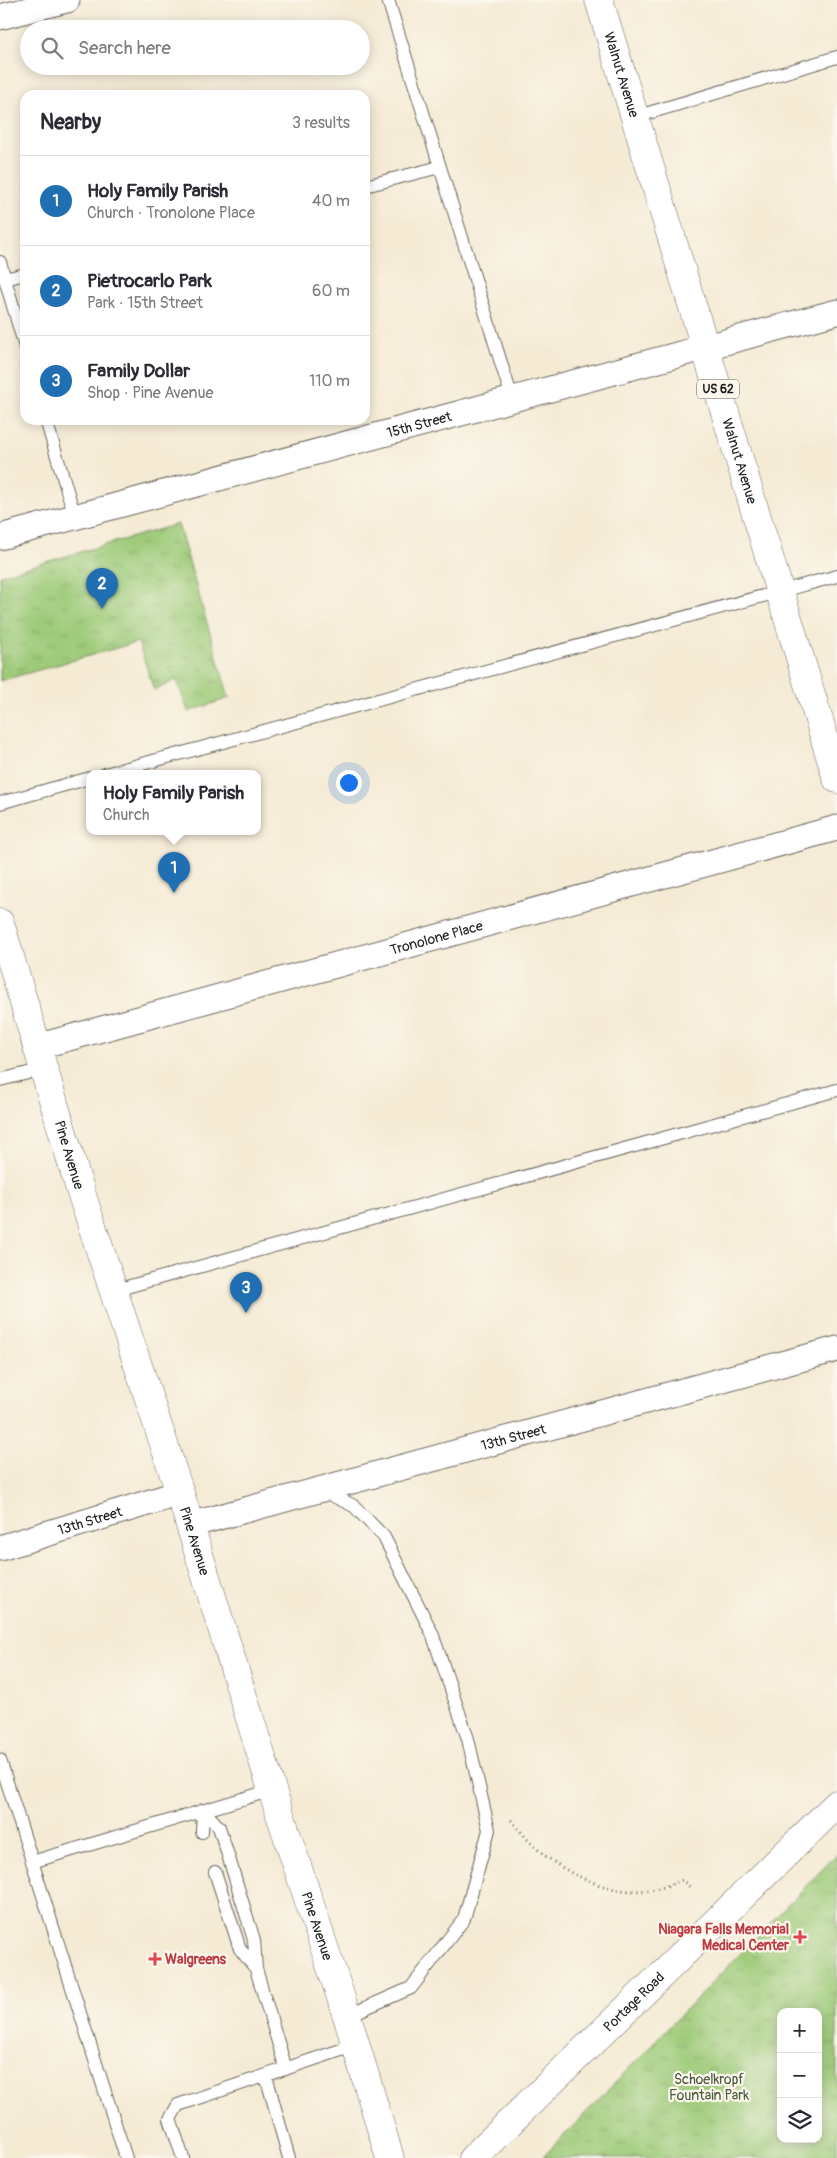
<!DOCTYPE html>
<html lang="en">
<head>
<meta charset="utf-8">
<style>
	body { margin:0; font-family:Pangolin,sans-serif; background:#f7f7f7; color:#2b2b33 }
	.controls { position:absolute; right:15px; bottom:15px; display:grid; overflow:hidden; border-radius:10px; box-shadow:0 2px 12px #0003 }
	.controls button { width:45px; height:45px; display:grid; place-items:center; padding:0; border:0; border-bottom:1px solid #e1e1e2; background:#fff; color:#2b2b33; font:25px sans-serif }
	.you { position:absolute; left:348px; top:782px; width:18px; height:18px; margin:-12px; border:4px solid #fff; border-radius:50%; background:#1a73e8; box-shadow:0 0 0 8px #1a73e833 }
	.badge { display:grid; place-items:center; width:32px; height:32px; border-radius:50%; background:#1f6fb2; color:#fff; font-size:16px; font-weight:700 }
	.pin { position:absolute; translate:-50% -41px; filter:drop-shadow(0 1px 2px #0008) }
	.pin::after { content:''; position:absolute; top:26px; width:18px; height:15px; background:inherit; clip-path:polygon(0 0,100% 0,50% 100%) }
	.popup { position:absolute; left:86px; top:770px; width:175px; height:65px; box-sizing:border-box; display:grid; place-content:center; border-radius:10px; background:#fff; filter:drop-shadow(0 1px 4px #0005); font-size:16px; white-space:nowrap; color:#7c7c81 }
	.popup b { font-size:19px; color:#2b2b33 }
	.popup::after { content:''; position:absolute; left:50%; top:100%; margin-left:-10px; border:10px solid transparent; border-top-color:#fff }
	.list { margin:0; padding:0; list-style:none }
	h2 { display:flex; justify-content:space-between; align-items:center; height:65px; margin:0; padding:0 20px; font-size:21px }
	h2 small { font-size:16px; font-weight:400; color:#7c7c81 }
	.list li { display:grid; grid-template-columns:32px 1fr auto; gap:15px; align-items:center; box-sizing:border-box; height:90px; padding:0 20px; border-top:1px solid #e1e1e2 }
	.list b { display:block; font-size:19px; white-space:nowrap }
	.list p { margin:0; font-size:16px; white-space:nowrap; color:#7c7c81 }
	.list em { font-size:16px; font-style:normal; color:#7c7c81 }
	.icon { flex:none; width:28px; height:28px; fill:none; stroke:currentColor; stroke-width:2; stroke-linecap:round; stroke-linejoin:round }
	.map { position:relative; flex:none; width:837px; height:2158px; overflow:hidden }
	.search { position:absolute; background:#fff; box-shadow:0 2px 12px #0003; left:20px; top:20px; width:350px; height:55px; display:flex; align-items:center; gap:12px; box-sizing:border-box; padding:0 18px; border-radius:28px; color:#7c7c81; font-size:19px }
	.panel { position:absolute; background:#fff; box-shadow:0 2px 12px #0003; left:20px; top:90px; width:350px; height:335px; border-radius:15px }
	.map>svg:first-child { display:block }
	.park { fill:url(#park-tufts); stroke:#5d744a; fill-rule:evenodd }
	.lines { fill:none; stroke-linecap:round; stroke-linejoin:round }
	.service-casing { stroke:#68645d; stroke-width:14 }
	.minor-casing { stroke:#68645d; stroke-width:27 }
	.tertiary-casing { stroke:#68645d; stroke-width:29 }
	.secondary-casing { stroke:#68645d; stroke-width:29 }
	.primary-casing { stroke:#68645d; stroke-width:29 }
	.path { stroke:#68645d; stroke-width:3; stroke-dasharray:1 4; stroke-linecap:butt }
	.service { stroke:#fff; stroke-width:12 }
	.minor { stroke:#fff; stroke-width:25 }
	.tertiary { stroke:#fff; stroke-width:28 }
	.secondary { stroke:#fff; stroke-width:28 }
	.primary { stroke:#fff; stroke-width:28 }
	.health-dot { fill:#e0444e; stroke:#fbf7ec; stroke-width:2 }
	.labels { text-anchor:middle; stroke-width:4.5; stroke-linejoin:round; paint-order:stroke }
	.shield { fill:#fbf7ec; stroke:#5f5e5a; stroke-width:1 }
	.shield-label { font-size:12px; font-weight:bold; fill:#1c1c1c }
	.street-label { font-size:14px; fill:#1c1c1c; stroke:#fbf7ec }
	.health-label { font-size:14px; font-weight:bold; fill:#be3a42; stroke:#fbf7ec; text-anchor:end }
	.park-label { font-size:14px; fill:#4a593d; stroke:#fbf7ec }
</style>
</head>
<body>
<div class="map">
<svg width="837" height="2158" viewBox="0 0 837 2158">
	<defs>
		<pattern id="park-tufts" width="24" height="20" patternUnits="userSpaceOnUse" patternTransform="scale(1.25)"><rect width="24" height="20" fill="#9ecb79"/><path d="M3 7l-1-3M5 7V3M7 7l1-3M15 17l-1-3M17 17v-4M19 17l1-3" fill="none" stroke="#88ae68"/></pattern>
	</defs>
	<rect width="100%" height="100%" fill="#fbf7ec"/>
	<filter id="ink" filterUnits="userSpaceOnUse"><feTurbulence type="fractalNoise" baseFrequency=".02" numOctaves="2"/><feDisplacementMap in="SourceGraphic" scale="10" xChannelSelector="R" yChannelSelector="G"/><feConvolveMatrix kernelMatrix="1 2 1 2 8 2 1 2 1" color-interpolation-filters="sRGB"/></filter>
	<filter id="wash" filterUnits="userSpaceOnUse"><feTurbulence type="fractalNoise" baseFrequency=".0096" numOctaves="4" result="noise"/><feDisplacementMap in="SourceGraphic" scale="20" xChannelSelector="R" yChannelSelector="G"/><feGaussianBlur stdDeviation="1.12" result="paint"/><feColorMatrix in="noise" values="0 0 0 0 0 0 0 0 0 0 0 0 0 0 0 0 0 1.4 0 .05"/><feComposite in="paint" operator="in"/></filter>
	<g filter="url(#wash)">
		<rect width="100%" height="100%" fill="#f5ebd5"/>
		<path class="park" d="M178 524 229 698 188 712 177 680 154 690 138 642 0 681V575Z
			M837 1854V2158H542ZM781 2012H818V2139H781Z"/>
	</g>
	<g filter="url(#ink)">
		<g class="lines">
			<defs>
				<path id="service" d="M388 0 512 398
					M635 117 837 57
					M365 186 440 167
					M0 262 25 347
					M5 279 25 274
					M46 420 75 517
					M105 774 837 576
					M0 803 90 778
					M0 1080 44 1069
					M112 1291 837 1090
					M323 1491 354 1506 384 1537 432 1633 468 1739 489 1830 464 1919 411 1988 347 2016
					M0 1760 126 2158
					M203 1810 219 1827 228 1855 254 1940 256 1969
					M202 1832 203 1810
					M32 1862 272 1790
					M215 1872 240 1949 256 1969 286 2069
					M266 2076 289 2158
					M183 2158 170 2119 178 2105 356 2045"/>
				<g id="minor">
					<path d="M0 17 67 0"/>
					<path id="s1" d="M0 537 837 312"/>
					<path id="s2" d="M36 1047 837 828"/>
					<path id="s3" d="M190 1525 837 1349"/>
					<path id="s4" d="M0 1548 180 1493"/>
				</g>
				<g id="tertiary">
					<path id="s5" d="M473 2158 837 1804"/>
				</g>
				<g id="secondary">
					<path id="s6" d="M0 923 77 1180 180 1493 272 1790 347 2016 390 2158"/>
				</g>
				<g id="primary">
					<path id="s7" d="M599 0 837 779"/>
				</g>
			</defs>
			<use href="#service" class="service-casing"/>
			<use href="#minor" class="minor-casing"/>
			<use href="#tertiary" class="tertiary-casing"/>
			<use href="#secondary" class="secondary-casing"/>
			<use href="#primary" class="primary-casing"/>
			<path class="path" d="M511 1820C518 1828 524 1836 531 1843 555 1868 603 1893 638 1891 653 1891 668 1886 682 1880L690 1887"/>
			<use href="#service" class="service"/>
			<use href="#minor" class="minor"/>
			<use href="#tertiary" class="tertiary"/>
			<use href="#secondary" class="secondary"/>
			<use href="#primary" class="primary"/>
		</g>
	</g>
	<g class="health-dot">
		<path d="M797.5 1929.5h5v5h5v5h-5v5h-5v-5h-5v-5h5z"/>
		<path d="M152.5 1951.5h5v5h5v5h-5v5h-5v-5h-5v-5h5z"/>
	</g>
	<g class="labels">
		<rect class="shield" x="697" y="379.5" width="42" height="19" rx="4"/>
		<g class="shield-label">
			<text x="718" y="393">US 62</text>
		</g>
		<g class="street-label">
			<text dy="5" stroke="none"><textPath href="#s7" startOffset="78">Walnut Avenue</textPath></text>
			<text dy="5" stroke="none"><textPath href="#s1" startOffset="434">15th Street</textPath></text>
			<text dy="5" stroke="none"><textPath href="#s7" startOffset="482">Walnut Avenue</textPath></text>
			<text dy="5" stroke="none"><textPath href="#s2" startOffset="415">Tronolone Place</textPath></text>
			<text dy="5" stroke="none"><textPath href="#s6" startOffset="242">Pine Avenue</textPath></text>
			<text dy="5" stroke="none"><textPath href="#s3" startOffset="335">13th Street</textPath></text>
			<text dy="5" stroke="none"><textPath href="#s4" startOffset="94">13th Street</textPath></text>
			<text dy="5" stroke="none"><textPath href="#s6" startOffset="648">Pine Avenue</textPath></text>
			<text dy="5" stroke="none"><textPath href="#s6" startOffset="1052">Pine Avenue</textPath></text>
			<text dy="5" stroke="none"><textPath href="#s5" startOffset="224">Portage Road</textPath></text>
		</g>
		<g class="health-label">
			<text x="789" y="1934">Niagara Falls Memorial<tspan x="789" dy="16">Medical Center</tspan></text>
			<text x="165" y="1964" text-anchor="start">Walgreens</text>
		</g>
		<g class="park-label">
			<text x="709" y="2084">Schoelkropf<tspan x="709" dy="16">Fountain Park</tspan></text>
		</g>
	</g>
</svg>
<div class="controls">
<button>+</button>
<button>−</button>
<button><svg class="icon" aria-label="layers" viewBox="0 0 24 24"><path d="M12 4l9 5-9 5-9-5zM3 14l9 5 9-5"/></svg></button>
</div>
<div class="you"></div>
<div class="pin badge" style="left:174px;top:893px">1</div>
<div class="popup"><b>Holy Family Parish</b>Church</div>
<div class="pin badge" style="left:102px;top:609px">2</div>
<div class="pin badge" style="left:246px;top:1313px">3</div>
<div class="search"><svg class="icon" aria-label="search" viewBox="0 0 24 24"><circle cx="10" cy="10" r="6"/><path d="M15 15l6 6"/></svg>Search here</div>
<section class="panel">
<h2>Nearby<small>3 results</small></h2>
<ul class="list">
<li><span class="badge">1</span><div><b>Holy Family Parish</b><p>Church · Tronolone Place</p></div><em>40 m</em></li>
<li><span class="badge">2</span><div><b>Pietrocarlo Park</b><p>Park · 15th Street</p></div><em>60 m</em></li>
<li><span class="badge">3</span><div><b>Family Dollar</b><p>Shop · Pine Avenue</p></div><em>110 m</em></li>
</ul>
</section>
</div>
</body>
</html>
